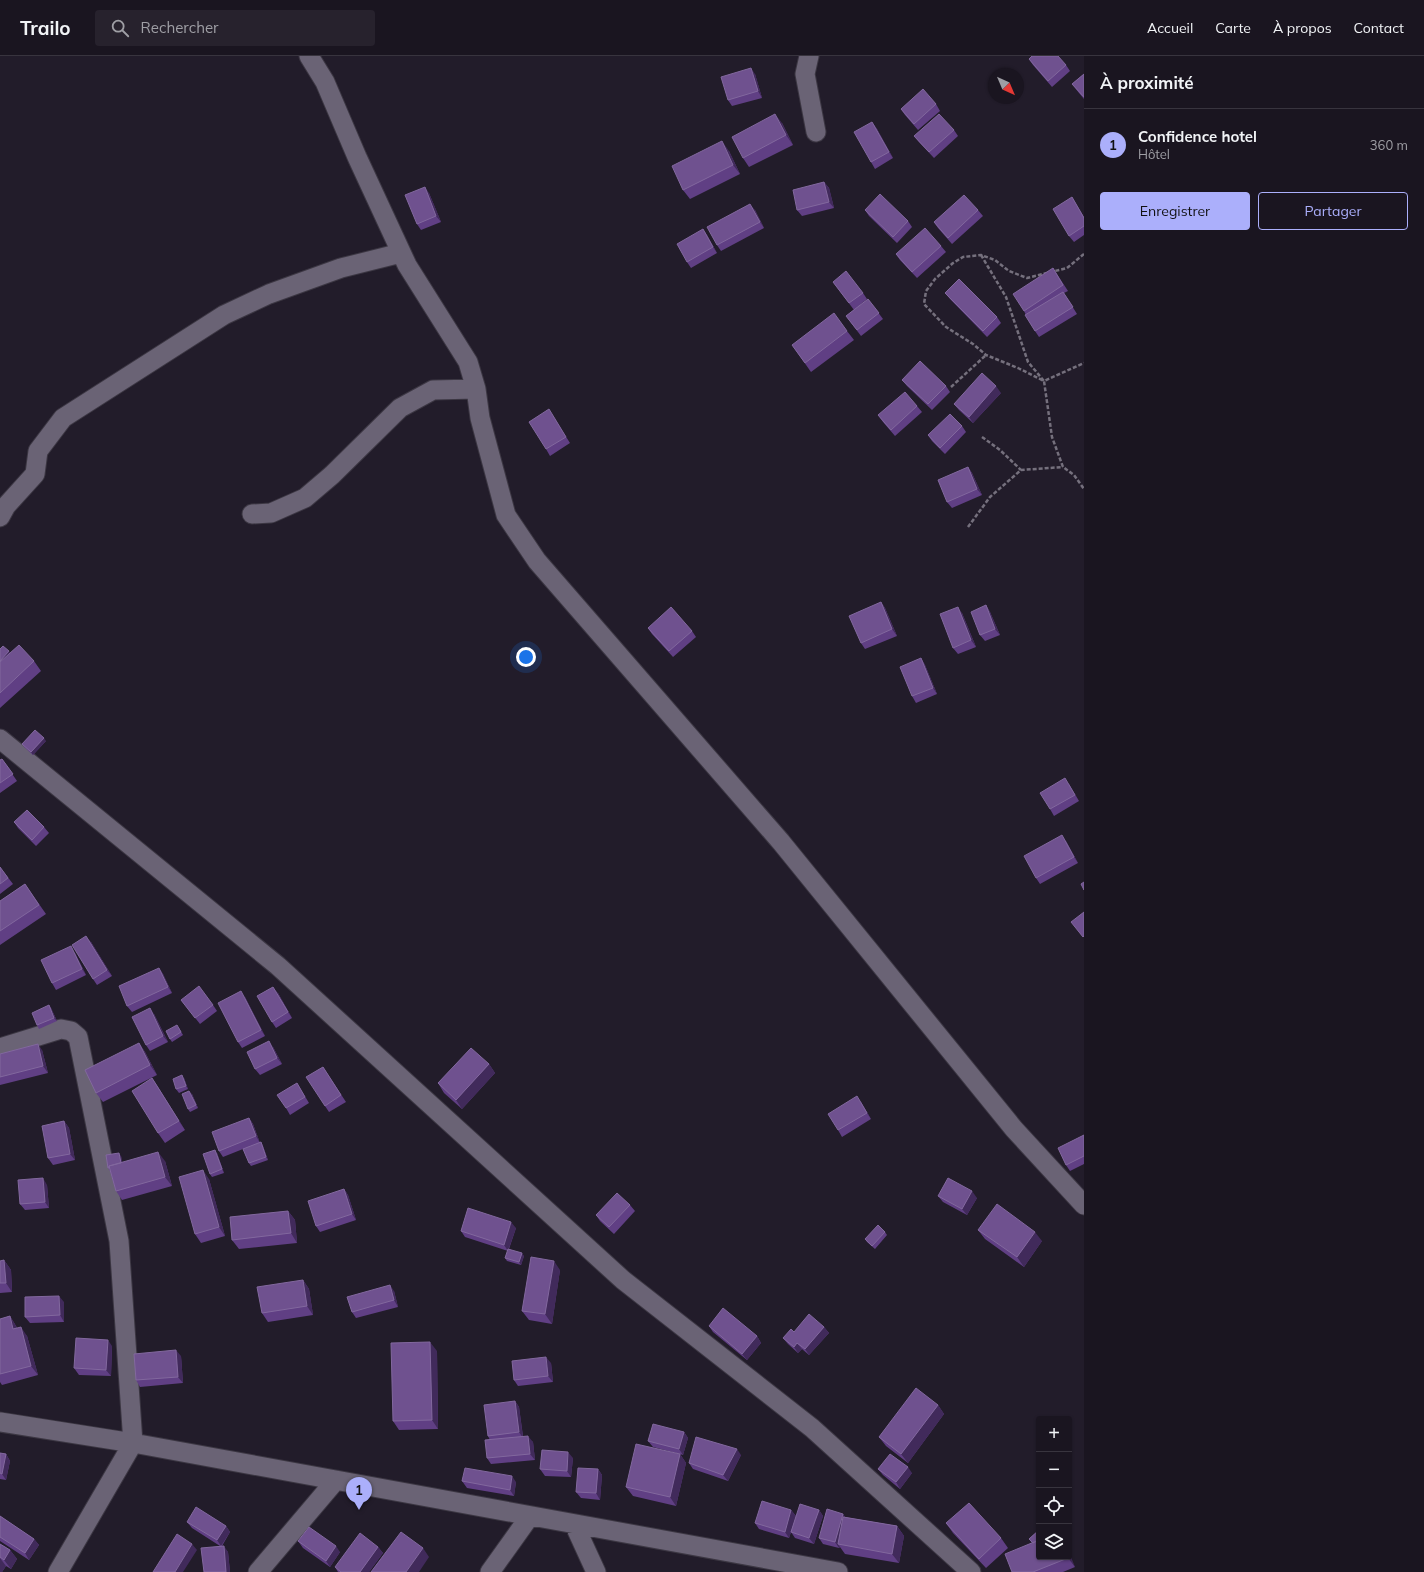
<!DOCTYPE html>
<html lang="fr">
<head>
<meta charset="utf-8">
<style>
	body { margin:0; font-family:Mulish,sans-serif; background:#27222d; color:#f1f3f6 }
	.controls { position:absolute; right:12px; bottom:12px; display:grid; overflow:hidden; border-radius:4px; box-shadow:0 1px 3px #0004 }
	.controls button { width:36px; height:36px; display:grid; place-items:center; padding:0; border:0; border-bottom:1px solid #38343e; background:#1a1520; color:#f1f3f6; font:20px sans-serif }
	.compass { position:absolute; left:988px; top:12px; width:36px; height:36px; border-radius:50%; background:#1a1520; box-shadow:0 1px 3px #0004; rotate:136deg }
	.you { position:absolute; left:526px; top:601px; width:14px; height:14px; margin:-10px; border:3px solid #fff; border-radius:50%; background:#1a73e8; box-shadow:0 0 0 6px #1a73e833 }
	.badge { display:grid; place-items:center; width:26px; height:26px; border-radius:50%; background:#abaffb; color:#111; font-size:13px; font-weight:700 }
	.pin { position:absolute; translate:-50% -33px; filter:drop-shadow(0 1px 2px #0008) }
	.pin::after { content:''; position:absolute; top:21px; width:14px; height:12px; background:inherit; clip-path:polygon(0 0,100% 0,50% 100%) }
	.list { margin:0; padding:0; list-style:none }
	h2 { display:flex; justify-content:space-between; align-items:center; height:52px; margin:0; padding:0 16px; font-size:17px }
	h2 small { font-size:13px; font-weight:400; color:#9f9fa5 }
	.list li { display:grid; grid-template-columns:26px 1fr auto; gap:12px; align-items:center; box-sizing:border-box; height:72px; padding:0 16px; border-top:1px solid #38343e }
	.list b { display:block; font-size:15px; white-space:nowrap }
	.list p { margin:0; font-size:13px; white-space:nowrap; color:#9f9fa5 }
	.list em { font-size:13px; font-style:normal; color:#9f9fa5 }
	.actions { display:flex; gap:8px; padding:12px 16px }
	.actions a { flex:1; padding:9px 0; border:1px solid #abaffb; border-radius:4px; text-align:center; font-size:14px; color:#abaffb }
	.actions .main { background:#abaffb; color:#111 }
	.icon { flex:none; width:22px; height:22px; fill:none; stroke:currentColor; stroke-width:2; stroke-linecap:round; stroke-linejoin:round }
	.map { position:relative; flex:none; width:1084px; height:1516px; overflow:hidden }
	header { display:flex; align-items:center; gap:24px; box-sizing:border-box; height:56px; padding:0 20px; background:#1a1520; border-bottom:1px solid #38343e }
	header strong { font-size:19px }
	nav { display:flex; gap:22px; margin-inline-start:auto; font-size:14px }
	.search { width:280px; height:36px; background:#27222d; display:flex; align-items:center; gap:10px; box-sizing:border-box; padding:0 14px; border-radius:4px; color:#9f9fa5; font-size:15px }
	main { display:flex }
	aside { flex:1; background:#1a1520 }
	.map>svg:first-child { display:block }
	.lines { fill:none; stroke-linecap:round; stroke-linejoin:round }
	.minor-casing { stroke:#3c3743; stroke-width:21 }
	.path { stroke:#75707d; stroke-width:2.5; stroke-dasharray:4 2; stroke-linecap:butt }
	.minor { stroke:#6a6375; stroke-width:19 }
	.wall { fill:#603f84 }
	.shaded-wall { fill:#412a5b }
	.building { fill:#6f518f; stroke:#82689e }
</style>
</head>
<body>
<header>
<strong>Trailo</strong>
<div class="search"><svg class="icon" aria-label="search" viewBox="0 0 24 24"><circle cx="10" cy="10" r="6"/><path d="M15 15l6 6"/></svg>Rechercher</div>
<nav><a>Accueil</a><a>Carte</a><a>À propos</a><a>Contact</a></nav>
</header>
<main>
<div class="map">
<svg width="1084" height="1516" viewBox="0 0 1084 1516">
	<rect width="100%" height="100%" fill="#221c2a"/>
	<g class="lines">
		<defs>
			<path id="minor" d="M309 0 325 26 357 101 407 209 468 306 476 333 480 362 506 459 537 505 781 786 1014 1073 1084 1149
				M809 0 805 18 816 76
				M252 458 271 457 305 442 332 419 400 352 433 334 476 333
				M0 461 6 450 35 418 38 395 63 362 224 259 269 238 341 212 401 197
				M0 683 278 910 623 1224 812 1372 971 1516
				M0 992 61 973 71 975 78 981 119 1185 133 1387 58 1516
				M0 1366 133 1387 838 1516
				M574 1468 596 1516
				M258 1516 336 1424
				M490 1516 530 1460"/>
		</defs>
		<use href="#minor" class="minor-casing"/>
		<path class="path" d="M1084 198 1067 212 1027 222 1009 215 995 204 981 199 963 201 953 207 935 223 926 235 924 248 946 271 973 288 986 299 1018 312 1044 325 1052 381 1063 411 1074 419 1084 433
			M981 199 1006 241 1028 306 1044 325 1084 307
			M951 331 986 299
			M982 381 1000 394 1021 414
			M968 471 990 441 1021 414 1063 411"/>
		<use href="#minor" class="minor"/>
	</g>
	<path class="wall" d="M1029 3 1066 9 1070 15 1052 31 1033 9Z
		M755 18 762 42 732 50 728 44Z
		M1084 18V43L1079 37 1072 28Z
		M936 48 940 55 918 74 905 59 901 53Z
		M872 66 877 73 893 102 875 113 871 106Z
		M782 67 793 89 749 111 743 102Z
		M954 74 958 80 934 102 919 86 914 80Z
		M729 95 740 118 690 143 683 134Z
		M824 126 829 132 834 152 802 160 797 154Z
		M429 137 441 166 421 174 417 168Z
		M1072 141 1084 161V179L1074 186 1069 180Z
		M755 154 764 172 721 195 717 189Z
		M865 154 908 165 912 171 897 187 869 160Z
		M978 154 983 160 952 188 938 172 934 166Z
		M703 173 707 179 717 197 691 212 687 206Z
		M941 190 946 196 917 222 900 204 896 198Z
		M1053 212 1068 235 1064 237 1077 258 1039 281 1035 275 1026 259 1024 255Z
		M833 226 863 237 867 243 854 254Z
		M945 237 997 261 1001 267 987 281 950 243Z
		M868 243 883 263 861 280 846 260Z
		M847 275 854 284 811 316 792 289Z
		M902 324 946 330 950 336 932 354 907 330Z
		M1001 337 973 367 959 354 954 348Z
		M917 350 922 356 895 380 883 366 878 359Z
		M553 360 570 387 550 400 546 393Z
		M962 370 966 376 945 398 932 385 928 379Z
		M968 411 972 417 982 439 952 452 947 446Z
		M881 546 885 552 897 580 865 593 861 587Z
		M986 549 990 556 1000 579 985 585 980 579Z
		M962 557 976 591 958 598 953 592Z
		M648 572 692 575 696 581 673 601 652 578Z
		M0 593 10 597 34 605 41 615 0 652Z
		M921 602 925 609 937 638 916 647 912 640Z
		M46 685 33 699 24 691 22 688Z
		M2 703 17 725 0 737V704Z
		M1069 728 1079 745 1054 760 1050 753Z
		M14 766 44 771 49 777 36 790 18 772Z
		M1066 785 1078 807 1040 828 1036 822Z
		M0 811 13 828 0 838Z
		M25 828 46 858 0 889V845Z
		M91 886 112 920 97 929 93 923Z
		M75 897 86 919 56 934 52 927Z
		M159 912 163 918 172 937 132 956 127 950Z
		M278 937 292 962 276 972 272 966Z
		M245 941 265 980 242 992 238 986Z
		M181 944 213 949 217 955 200 968Z
		M49 949 51 952 57 965 39 973 37 969Z
		M154 958 168 986 150 995 146 989Z
		M179 972 183 979 172 986 170 983Z
		M139 987 145 996 157 1019 103 1046 96 1037Z
		M273 991 282 1008 260 1019 255 1013Z
		M42 994 48 1017 0 1029V998Z
		M489 1008 495 1017 462 1053 444 1037 438 1027Z
		M323 1011 346 1046 329 1056 325 1050Z
		M152 1022 158 1031 185 1074 165 1087 158 1077Z
		M184 1022 188 1033 179 1037 176 1033Z
		M297 1027 309 1047 290 1059 286 1052Z
		M192 1038 198 1052 190 1056 188 1053Z
		M861 1046 871 1063 842 1081 838 1074Z
		M249 1062 253 1068 260 1087 261 1086 263 1090 268 1104 251 1110 249 1107 243 1093 223 1101 219 1095Z
		M64 1065 69 1072 75 1104 53 1109 48 1102Z
		M1084 1079V1108L1070 1115 1066 1109Z
		M217 1097 224 1117 212 1121 210 1118Z
		M121 1100 122 1106 165 1105 172 1130 122 1144 116 1135 110 1115 108 1112Z
		M209 1123 225 1180 201 1187 195 1178Z
		M47 1129 49 1152 25 1154 20 1148Z
		M344 1133 348 1139 356 1164 320 1176 316 1170Z
		M938 1140 977 1142 967 1159 943 1146Z
		M630 1149 635 1155 614 1178 600 1165 596 1159Z
		M288 1155 295 1164 297 1187 239 1193 232 1184Z
		M516 1172 509 1193 524 1200 521 1209 507 1205 505 1202 508 1195 465 1181 461 1175Z
		M978 1174 1042 1185 1024 1211 985 1183Z
		M885 1176 887 1179 875 1193 867 1186 865 1183Z
		M4 1204 11 1214 12 1236 0 1237V1205Z
		M560 1214 552 1268 529 1264 522 1255Z
		M303 1224 309 1233 313 1259 268 1266 262 1257Z
		M394 1235 398 1251 356 1262 352 1256Z
		M64 1246V1266L30 1267 25 1261Z
		M10 1260 16 1270 17 1272 27 1280 38 1319 2 1329 0 1326V1263Z
		M709 1270 757 1280 761 1287 747 1304 713 1276Z
		M824 1271 829 1277 809 1299 802 1293 798 1297 788 1288 783 1282 794 1276Z
		M112 1290 111 1320 79 1319 74 1312Z
		M437 1295 438 1373 399 1374 393 1365Z
		M181 1300 183 1327 140 1331 136 1324Z
		M551 1307 553 1326 518 1330 514 1324Z
		M515 1345 519 1351 523 1380 533 1386 535 1404 491 1408 487 1402 490 1384 488 1380Z
		M938 1349 944 1358 908 1407 886 1390 879 1381Z
		M684 1376 688 1382 683 1399 680 1398 686 1407 676 1450 633 1440 626 1431 680 1398 653 1391 648 1385Z
		M0 1397 6 1398 10 1405 6 1424 0 1423Z
		M741 1399 728 1425 693 1413 689 1407Z
		M573 1402 571 1421 545 1420 540 1413Z
		M598 1413 602 1419 600 1444 581 1442 576 1436Z
		M878 1413 912 1417 900 1433 883 1419Z
		M462 1425 516 1426 514 1440 467 1432Z
		M791 1454 796 1460 819 1454 823 1460 814 1488 795 1482 791 1476 789 1482 759 1473 755 1467Z
		M843 1458 845 1461 897 1470 904 1480 899 1507 845 1498 840 1491 839 1492 823 1488 819 1482Z
		M0 1460 34 1483 39 1489 29 1504 0 1485Z
		M187 1466 226 1470 230 1476 222 1490 228 1496 230 1516H204L220 1490 192 1472Z
		M946 1467 1001 1482 1008 1492 986 1512 953 1477Z
		M1039 1474V1501H1069L1075 1511 1063 1516H1012L1032 1487 1029 1483Z
		M298 1485 340 1496 330 1511 303 1492Z
		M0 1488 10 1494 17 1503 11 1513 6 1510 2 1516H0Z
		M378 1491 383 1497 369 1516H338L335 1511Z"/>
	<path class="shaded-wall" d="M751 12 755 18 762 42 758 35Z
		M775 58 782 67 793 89 786 79Z
		M872 66 877 73 893 102 889 96Z
		M722 85 729 95 740 118 733 109Z
		M824 126 829 132 834 152 829 146Z
		M425 131 429 137 441 166 436 160Z
		M750 148 755 154 764 172 760 166Z
		M703 173 707 179 717 197 713 191Z
		M996 330 1001 337 973 367 969 361Z
		M968 411 972 417 982 439 977 433Z
		M881 546 885 552 897 580 892 573Z
		M986 549 990 556 1000 579 995 573Z
		M958 551 962 557 976 591 971 584Z
		M9 595 11 599 0 610V605Z
		M921 602 925 609 937 638 933 632Z
		M44 682 46 685 33 699 31 696Z
		M1062 779 1066 785 1078 807 1074 801Z
		M86 880 91 886 112 920 107 914Z
		M71 890 75 897 86 919 82 913Z
		M159 912 163 918 172 937 168 931Z
		M273 931 278 937 292 962 288 956Z
		M241 935 245 941 265 980 261 974Z
		M49 949 51 952 57 965 54 962Z
		M150 952 154 958 168 986 163 980Z
		M269 985 273 991 282 1008 277 1002Z
		M139 987 145 996 157 1019 150 1009Z
		M38 988 42 994 48 1017 43 1010Z
		M489 1008 495 1017 462 1053 456 1044Z
		M182 1019 184 1022 188 1033 186 1030Z
		M152 1022 158 1031 185 1074 179 1065Z
		M189 1035 192 1038 198 1052 196 1049Z
		M857 1040 861 1046 871 1063 867 1057Z
		M249 1062 253 1068 260 1087 256 1080Z
		M64 1065 69 1072 75 1104 70 1098Z
		M261 1086 263 1090 268 1104 266 1101Z
		M215 1094 217 1097 224 1117 222 1113Z
		M158 1096 165 1105 172 1130 165 1121Z
		M119 1097 121 1100 124 1113 121 1110Z
		M203 1114 209 1123 225 1180 219 1171Z
		M43 1122 47 1129 49 1152 45 1146Z
		M344 1133 348 1139 356 1164 352 1158Z
		M972 1135 977 1142 967 1159 962 1153Z
		M288 1155 295 1164 297 1187 291 1177Z
		M511 1166 516 1172 508 1195 504 1189Z
		M1035 1176 1042 1185 1024 1211 1017 1201Z
		M522 1197 524 1200 521 1209 519 1206Z
		M4 1204 11 1214 12 1236 6 1227Z
		M554 1205 560 1214 552 1268 545 1258Z
		M303 1224 309 1233 313 1259 307 1250Z
		M390 1229 394 1235 398 1251 394 1244Z
		M59 1240 64 1246V1266L60 1259Z
		M10 1260 16 1270 20 1282 13 1273Z
		M21 1271 27 1280 38 1319 31 1310Z
		M824 1271 829 1277 809 1299 805 1293Z
		M757 1280 761 1287 747 1304 742 1298Z
		M108 1284 112 1290 111 1320 106 1314Z
		M430 1286 437 1295 438 1373 432 1364Z
		M797 1287 802 1293 798 1297 794 1291Z
		M176 1294 181 1300 183 1327 178 1321Z
		M546 1301 551 1307 553 1326 548 1320Z
		M515 1345 519 1351 523 1382 519 1376Z
		M938 1349 944 1358 908 1407 901 1398Z
		M684 1376 688 1382 683 1399 679 1393Z
		M528 1380 533 1386 535 1404 530 1398Z
		M737 1393 741 1399 728 1425 723 1419Z
		M568 1396 573 1402 571 1421 567 1415Z
		M6 1398 10 1405 6 1424 2 1418Z
		M680 1398 686 1407 676 1450 670 1441Z
		M908 1411 912 1417 900 1433 896 1426Z
		M598 1413 602 1419 600 1444 596 1437Z
		M512 1420 516 1426 514 1440 510 1434Z
		M791 1454 796 1460 789 1482 785 1476Z
		M819 1454 823 1460 814 1488 809 1482Z
		M843 1458 847 1464 838 1488 840 1491 839 1492 835 1486Z
		M226 1470 230 1476 221 1490 217 1484Z
		M897 1470 904 1480 899 1507 892 1498Z
		M34 1483 39 1489 29 1504 25 1497Z
		M192 1488 197 1494 183 1516H175Z
		M224 1490 228 1496 230 1516H226Z
		M336 1490 340 1496 330 1511 326 1505Z
		M378 1491 383 1497 369 1516H360Z
		M423 1492 429 1501 419 1516H406Z
		M10 1494 17 1503 11 1513 4 1504Z
		M1069 1496 1075 1511 1068 1502V1501H1069Z
		M0 1502 6 1510 2 1516H0Z"/>
	<path class="building" d="M1032 0H1058L1066 9 1048 25 1029 3Z
		M751 12 758 35 728 44 721 21Z
		M1084 18V41L1072 28Z
		M923 33 936 48 914 68 901 53Z
		M775 58 786 79 743 102 732 81Z
		M939 58 954 74 929 96 914 80Z
		M872 66 889 96 871 106 854 76Z
		M722 85 733 109 683 134 672 110Z
		M824 126 829 146 797 154 793 134Z
		M425 131 436 160 417 168 405 139Z
		M880 138 908 165 893 181 865 154Z
		M964 139 978 154 948 182 934 166Z
		M1072 141 1084 162V170L1069 180 1053 153Z
		M750 148 760 166 717 189 707 171Z
		M925 172 941 190 912 216 896 198Z
		M703 173 713 191 687 206 677 188Z
		M1053 212 1063 229 1024 255 1013 238Z
		M846 215 863 237 849 247 833 226Z
		M959 223 997 261 983 275 945 237Z
		M1063 236 1073 251 1035 275 1025 259Z
		M868 243 879 257 857 274 846 260Z
		M834 257 847 275 805 307 792 289Z
		M920 305 946 330 928 348 902 324Z
		M982 317 996 330 969 361 954 348Z
		M905 336 917 350 891 374 878 359Z
		M549 353 566 381 546 393 529 366Z
		M950 358 962 370 940 392 928 379Z
		M968 411 977 433 947 446 938 424Z
		M881 546 892 573 861 587 849 560Z
		M986 549 995 573 980 579 971 556Z
		M671 551 692 575 669 595 648 572Z
		M958 551 971 584 953 592 940 558Z
		M19 589 34 605 0 637V606Z
		M3 590 9 595 0 605V593Z
		M921 602 933 632 912 640 900 611Z
		M35 674 44 682 31 696 22 688Z
		M2 703 13 718 0 727V704Z
		M1065 722 1075 739 1050 753 1040 737Z
		M27 754 44 771 32 784 14 766Z
		M1062 779 1074 801 1036 822 1024 800Z
		M0 811 8 822 0 828Z
		M1084 826V834L1081 828Z
		M25 828 39 849 0 875V845Z
		M1084 856V880L1083 881 1071 866Z
		M86 880 107 914 93 923 72 889Z
		M71 890 82 913 52 927 41 904Z
		M159 912 168 931 127 950 119 930Z
		M199 930 213 949 195 962 181 944Z
		M273 931 288 956 272 966 257 940Z
		M241 935 261 974 238 986 218 947Z
		M49 949 54 962 37 969 32 957Z
		M150 952 163 980 146 989 132 961Z
		M177 969 181 976 170 983 166 975Z
		M269 985 277 1002 255 1013 247 996Z
		M139 987 150 1009 96 1037 85 1014Z
		M38 988 43 1010 0 1021V998Z
		M471 992 489 1008 456 1044 438 1027Z
		M323 1011 341 1039 325 1050 306 1021Z
		M182 1019 186 1030 176 1033 173 1023Z
		M152 1022 179 1065 158 1077 132 1035Z
		M297 1027 305 1041 286 1052 277 1039Z
		M189 1035 196 1049 188 1053 182 1038Z
		M857 1040 867 1057 838 1074 828 1058Z
		M249 1062 256 1080 219 1095 212 1076Z
		M64 1065 70 1098 48 1102 42 1070Z
		M1084 1079V1100L1066 1109 1058 1092Z
		M261 1086 266 1101 249 1107 243 1093Z
		M215 1094 222 1113 210 1118 203 1098Z
		M158 1096 165 1121 116 1135 109 1110Z
		M119 1097 121 1107 109 1110V1112H108L106 1099Z
		M203 1114 219 1171 195 1178 179 1121Z
		M43 1122 45 1146 20 1148 18 1124Z
		M948 1122 972 1135 962 1153 938 1140Z
		M344 1133 352 1158 316 1170 308 1145Z
		M617 1137 630 1149 609 1171 596 1159Z
		M997 1148 1035 1176 1017 1201 978 1174Z
		M468 1152 511 1166 504 1189 461 1175Z
		M288 1155 291 1177 232 1184 230 1161Z
		M878 1169 885 1176 872 1190 865 1183Z
		M508 1193 522 1197 519 1206 505 1202Z
		M531 1201 554 1205 545 1258 522 1255Z
		M4 1204 6 1227H0V1205Z
		M303 1224 307 1250 262 1257 257 1231Z
		M390 1229 394 1244 352 1256 347 1241Z
		M59 1240 60 1259 25 1261V1241Z
		M723 1252 757 1280 742 1298 709 1270Z
		M809 1258 824 1271 805 1293 797 1287 794 1291 783 1282 791 1273 794 1276Z
		M10 1260 13 1273 21 1271 31 1310 0 1318V1263Z
		M76 1282 108 1284 106 1314 74 1312Z
		M430 1286 432 1364 393 1365 391 1287Z
		M176 1294 178 1321 136 1324 134 1298Z
		M546 1301 548 1320 514 1324 512 1305Z
		M916 1332 938 1349 901 1398 879 1381Z
		M515 1345 519 1376 488 1380 484 1349Z
		M653 1368 684 1376 679 1393 648 1385Z
		M528 1380 530 1398 487 1402 485 1384Z
		M696 1381 737 1393 723 1419 689 1407Z
		M636 1388 680 1398 670 1441 626 1431Z
		M542 1394 568 1396 567 1415 540 1413Z
		M0 1397 6 1398 2 1418 0 1417Z
		M890 1398 908 1411 896 1426 878 1413Z
		M465 1412 512 1420 510 1434 462 1425Z
		M578 1412 598 1413 596 1437 576 1436Z
		M762 1445 791 1454 785 1476 755 1467Z
		M969 1447 1001 1482 979 1503 946 1467Z
		M800 1448 819 1454 809 1482 791 1476Z
		M196 1451 226 1470 217 1484 187 1466Z
		M827 1453 843 1458 835 1486 819 1482Z
		M0 1460 34 1483 25 1497 0 1481Z
		M843 1461 897 1470 892 1498 838 1488Z
		M309 1471 336 1490 326 1505 298 1485Z
		M1039 1474V1484L1033 1487 1029 1483Z
		M401 1476 423 1492 406 1516H371Z
		M360 1477 378 1491 360 1516H341L335 1511Z
		M177 1478 192 1488 175 1516H153Z
		M1039 1484V1501H1068V1502L1033 1516H1012L1005 1498Z
		M0 1488 10 1494 4 1504 0 1501Z
		M224 1490 226 1516H204L201 1492Z"/>
</svg>
<div class="controls">
<button>+</button>
<button>−</button>
<button><svg class="icon" aria-label="locate" viewBox="0 0 24 24"><circle cx="12" cy="12" r="6"/><path d="M12 2v4M12 18v4M2 12h4M18 12h4"/></svg></button>
<button><svg class="icon" aria-label="layers" viewBox="0 0 24 24"><path d="M12 4l9 5-9 5-9-5zM3 14l9 5 9-5"/></svg></button>
</div>
<svg class="compass" viewBox="-18 -18 36 36"><path d="M0-13l5 13h-10z" fill="#e53935"/><path d="M0 13l5-13h-10z" fill="#9f9fa5"/></svg>
<div class="you"></div>
<div class="pin badge" style="left:359px;top:1454px">1</div>
</div>
<aside>
<h2>À proximité<small></small></h2>
<ul class="list">
<li><span class="badge">1</span><div><b>Confidence hotel</b><p>Hôtel</p></div><em>360 m</em></li>
</ul>
<div class="actions"><a class="main">Enregistrer</a><a>Partager</a></div>
</aside>
</main>
</body>
</html>
